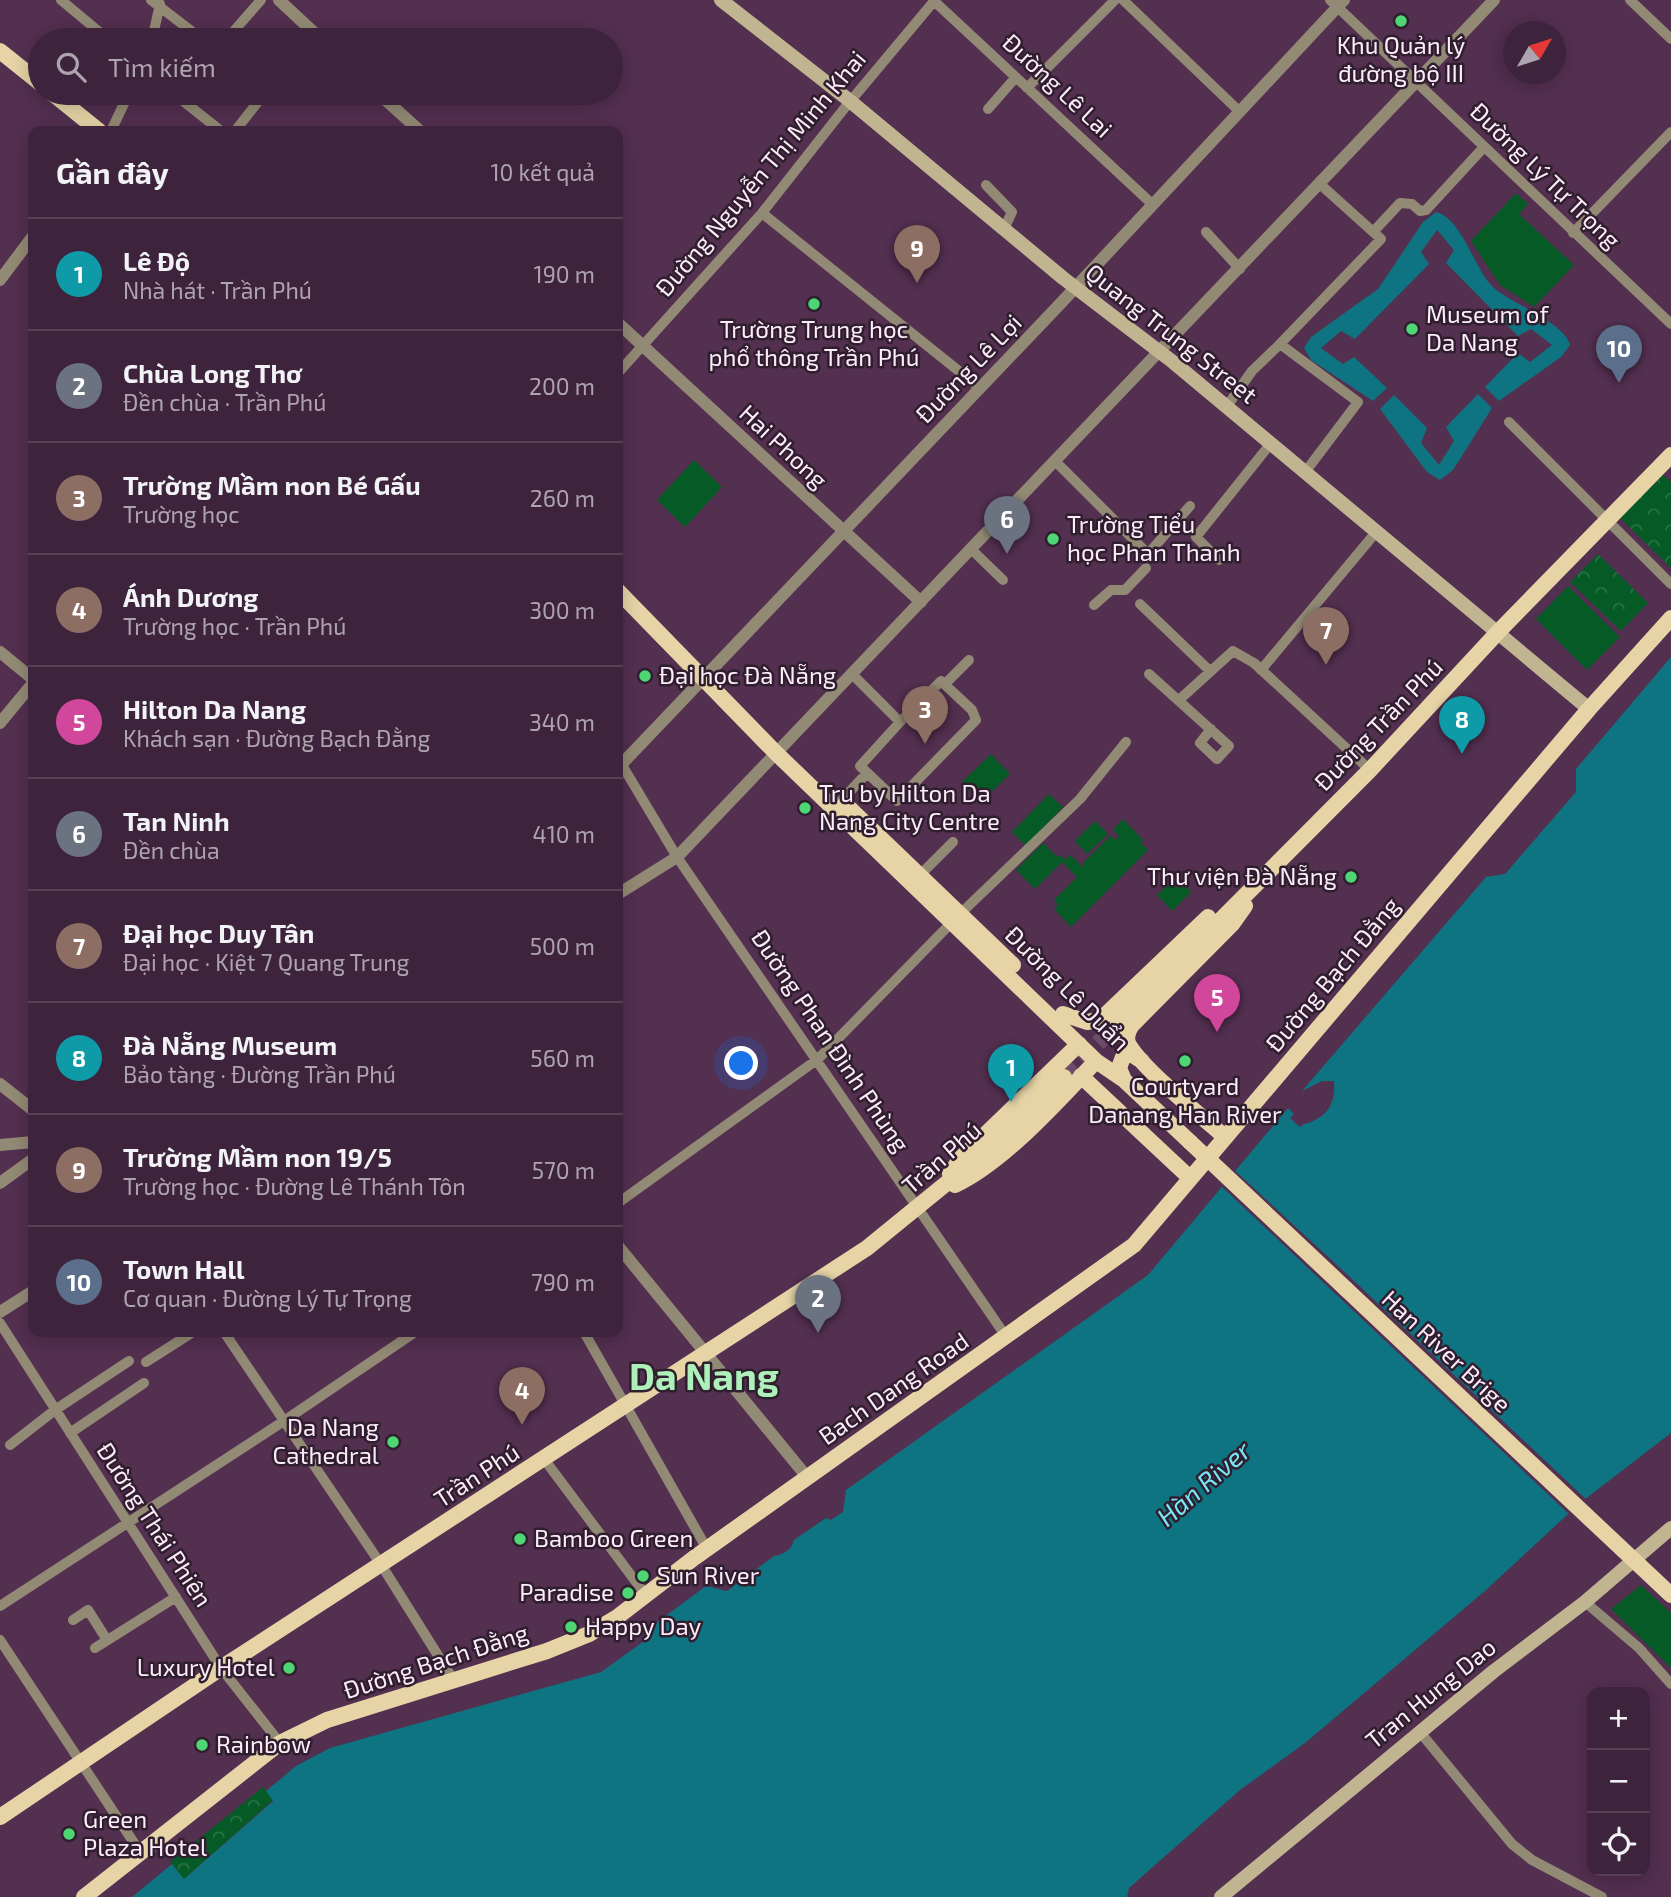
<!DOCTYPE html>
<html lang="vi">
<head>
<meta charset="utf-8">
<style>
	body { margin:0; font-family:"Exo 2",sans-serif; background:#492f47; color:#f1f3f6 }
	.controls { position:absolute; right:21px; bottom:21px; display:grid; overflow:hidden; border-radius:14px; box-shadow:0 4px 18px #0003 }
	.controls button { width:63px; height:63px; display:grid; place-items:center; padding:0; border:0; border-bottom:2px solid #574056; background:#3e233c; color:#f1f3f6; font:35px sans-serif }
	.compass { position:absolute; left:1503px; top:21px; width:63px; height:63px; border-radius:50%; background:#3e233c; box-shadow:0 4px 18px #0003; rotate:51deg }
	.you { position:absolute; left:742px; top:1064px; width:24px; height:24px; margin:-18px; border:5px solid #fff; border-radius:50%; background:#1a73e8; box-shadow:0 0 0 10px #1a73e833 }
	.badge { display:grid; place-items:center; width:46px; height:46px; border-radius:50%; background:#4ed675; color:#fff; font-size:23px; font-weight:700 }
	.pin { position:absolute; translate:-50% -58px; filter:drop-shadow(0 2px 4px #0008) }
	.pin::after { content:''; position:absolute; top:37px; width:24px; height:21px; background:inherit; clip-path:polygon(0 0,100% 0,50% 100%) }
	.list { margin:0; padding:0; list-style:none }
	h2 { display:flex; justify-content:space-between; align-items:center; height:91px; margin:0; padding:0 28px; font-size:30px }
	h2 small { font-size:23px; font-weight:400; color:#ada4af }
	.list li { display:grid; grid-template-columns:46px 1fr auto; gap:21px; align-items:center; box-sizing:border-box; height:112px; padding:0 28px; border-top:2px solid #574056 }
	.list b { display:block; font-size:26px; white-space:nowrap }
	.list p { margin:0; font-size:23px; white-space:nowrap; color:#ada4af }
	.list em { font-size:23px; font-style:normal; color:#ada4af }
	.icon { flex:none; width:38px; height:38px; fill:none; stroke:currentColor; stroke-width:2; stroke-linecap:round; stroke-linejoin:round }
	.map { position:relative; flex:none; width:1671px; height:1897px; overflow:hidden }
	.search { position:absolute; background:#3e233c; box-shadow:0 4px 18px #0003; left:28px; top:28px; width:595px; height:77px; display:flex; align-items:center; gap:18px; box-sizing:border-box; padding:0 24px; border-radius:38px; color:#ada4af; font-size:26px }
	.panel { position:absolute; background:#3e233c; box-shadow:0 4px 18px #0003; left:28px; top:126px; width:595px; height:1211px; border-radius:14px }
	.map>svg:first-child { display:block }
	.grass { fill:#055a26 }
	.forest { fill:url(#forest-crowns) }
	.water { fill:#0f7481 }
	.pier { fill:#532f50 }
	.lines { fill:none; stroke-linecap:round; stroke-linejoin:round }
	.primary-tunnel { stroke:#6d4b6a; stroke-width:16; stroke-dasharray:16 8; stroke-linecap:butt }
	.minor { stroke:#928a74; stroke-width:10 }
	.tertiary { stroke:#928a74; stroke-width:12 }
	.secondary { stroke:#c1b491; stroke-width:14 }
	.primary { stroke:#e6d4a7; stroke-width:16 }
	.primary-bridge { stroke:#e6d4a7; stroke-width:16 }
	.poi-dot { fill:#4ed675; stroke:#2f1e2d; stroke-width:2.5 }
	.labels { text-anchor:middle; stroke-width:5; stroke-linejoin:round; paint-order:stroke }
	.poi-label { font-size:24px; fill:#feebfb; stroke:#2f1e2d; text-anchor:start }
	.street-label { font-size:24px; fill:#feebfb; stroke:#2f1e2d }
	.water-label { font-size:26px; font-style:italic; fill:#7ae7f9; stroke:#2f1e2d }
	.town-label { font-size:38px; font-weight:bold; fill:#aef0ba; stroke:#2f1e2d }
</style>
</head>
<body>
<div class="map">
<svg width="1671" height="1897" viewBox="0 0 1671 1897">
	<defs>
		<pattern id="forest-crowns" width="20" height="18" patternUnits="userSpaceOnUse" patternTransform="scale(1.75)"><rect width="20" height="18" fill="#055a26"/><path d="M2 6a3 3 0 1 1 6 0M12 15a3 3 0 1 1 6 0" fill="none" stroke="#2a7246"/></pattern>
	</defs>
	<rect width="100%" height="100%" fill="#532f50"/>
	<path class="grass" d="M1516 193 1528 204 1519 214 1574 265 1534 307 1500 285 1471 241Z
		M694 460 722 487 685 527 657 500Z
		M1568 586 1620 637 1587 670 1536 619Z
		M991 754 1010 774 981 802 962 782Z
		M1049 794 1063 807 1026 846 1012 832Z
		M1123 819 1143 840 1141 843 1148 850 1071 927 1054 909 1058 905 1054 900 1077 877 1062 862 1035 889 1016 870 1043 843 1057 857 1060 855 1065 860 1070 855 1083 867V863L1111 835 1115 840 1119 836 1113 830Z
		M1095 821 1108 834 1087 854 1075 841Z
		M1177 876 1191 892 1172 911 1157 895Z
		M1641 1585 1671 1613V1668L1611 1609Z"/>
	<path class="forest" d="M1663 475 1671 482V568L1620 518Z
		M1598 554 1648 603 1621 631 1570 582Z
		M263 1787 273 1800 184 1879 170 1862Z"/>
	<path class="water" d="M1436 212C1463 219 1474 270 1494 288 1511 303 1565 323 1570 345L1561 357 1499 401 1485 387 1518 353 1530 362 1552 345 1531 329 1518 336 1446 263 1454 250 1437 230 1421 252 1429 264 1355 339 1341 331 1321 348 1343 364 1354 357 1387 388 1373 401 1311 360 1304 348 1311 337 1378 289 1423 222Z
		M1478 394 1492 408 1453 470 1440 480 1427 472 1380 409 1394 395 1427 428 1421 443 1439 465 1454 441 1446 427Z
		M1671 657V1433L1580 1503 1486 1590 1305 1743 1240 1790 1129 1888 1127 1897H132L172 1864 184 1879 273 1801 266 1791 296 1766 330 1748 601 1672 647 1639 645 1631 706 1586 727 1591 774 1556C784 1555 792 1549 794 1540L826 1518 831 1520 843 1512 846 1490 1148 1275 1288 1108 1294 1114 1290 1118 1300 1127C1305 1122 1309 1124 1315 1120 1332 1112 1335 1097 1334 1081H1322L1302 1091 1486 877 1505 874 1576 792V769Z"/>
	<path class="pier" d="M1232 1168 1352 1279 1588 1501 1571 1516 1219 1184Z"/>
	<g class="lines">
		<path class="primary-tunnel" d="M1064 1077 1118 1023"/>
		<path class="minor" d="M61 0 109 40
			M151 0 203 40
			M933 0 1151 203
			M1123 0 1239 111
			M1330 0 1671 324
			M1630 0 1671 39
			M152 40 160 4
			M226 40 261 0
			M1027 88 1115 0
			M173 93 221 131
			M988 109 1016 77
			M111 131 129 93
			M235 131 265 93
			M986 185 1012 212 1004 229
			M762 213 980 388
			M1374 231 1400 203 1412 204 1420 211 1426 210 1484 147
			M1206 232 1240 269
			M1573 233 1671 132
			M618 373 762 213 843 110 935 0
			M1227 406 1252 371 1280 344
			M1509 422 1671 584
			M1056 462 1148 554 1190 506
			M1306 471 1358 402 1280 344 1381 239 1321 185
			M972 550 1003 580
			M1219 560 1196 537 1271 443
			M1140 604 1210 671
			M1094 605 1111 590H1125L1146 568
			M1261 670 1377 531
			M1149 674 1229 746 1217 759 1200 743 1211 729
			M853 675 900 722 941 681 972 710 976 720 897 801 860 766 900 722
			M945 684 969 660
			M1179 700 1233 651 1254 663 1370 770
			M622 765 677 857 1007 1338
			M841 801 867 773
			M920 875 953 842
			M618 1203 818 1059 960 914 1080 799 1126 742
			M0 1323 221 1668 280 1743
			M224 1332 382 1566 454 1681
			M584 1332 707 1549
			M146 1362 193 1332
			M70 1433 144 1383
			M10 1445 55 1410 129 1361
			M544 1459 645 1594
			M1585 1602 1639 1648 1671 1684
			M0 1606 284 1421 415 1332
			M73 1620 88 1610 107 1640
			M0 1640 140 1852
			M95 1648 176 1597
			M1420 1732 1512 1844 1532 1860 1602 1897"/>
		<path class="tertiary" d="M279 0 322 40
			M378 93 420 131
			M0 280 33 236
			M618 323 921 602
			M0 652 33 679
			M0 723 33 683
			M618 768 1060 304 1344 0
			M618 894 677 857 1494 0
			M0 1084 33 1110
			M0 1145 33 1142
			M0 1183 33 1159
			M618 1246 807 1477
			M0 1312 33 1291"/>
		<path class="secondary" d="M721 0 850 101 1063 278 1173 362 1589 709
			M1221 1897 1494 1671 1585 1602 1671 1528"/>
		<path class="primary" d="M0 51 40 83
			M52 93 99 131
			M618 591 777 754 1096 1061 1124 1080
			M845 804 1013 965
			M1063 1014 1087 1022 1100 1020 1208 917
			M1118 1023 1370 770 1499 631 1671 455
			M1142 1061 1131 1054 1123 1057 1119 1068 1124 1080 1190 1142
			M1081 1076 1190 1178
			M1225 1137C1201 1116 1144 1070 1129 1045 1125 1038 1128 1031 1132 1025L1233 923 1245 906
			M950 1174 961 1158 1079 1044
			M955 1185C1004 1162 1058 1101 1096 1061
			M1346 1289 1471 1407
			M0 1817 221 1668 867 1248 991 1147 1064 1077
			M84 1897 280 1743 327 1720 547 1651 589 1634 616 1618 694 1558 1134 1245 1589 709 1671 618"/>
		<path class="primary-bridge" d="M1190 1142 1346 1289
			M1471 1407 1671 1595"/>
	</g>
	<g class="poi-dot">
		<circle cx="1401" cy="21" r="7"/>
		<circle cx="814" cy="304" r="7"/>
		<circle cx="1412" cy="329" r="7"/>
		<circle cx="1053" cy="539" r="7"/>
		<circle cx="645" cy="676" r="7"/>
		<circle cx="805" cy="808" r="7"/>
		<circle cx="1351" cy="877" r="7"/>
		<circle cx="1185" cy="1061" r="7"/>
		<circle cx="393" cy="1442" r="7"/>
		<circle cx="520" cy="1539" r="7"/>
		<circle cx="643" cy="1576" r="7"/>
		<circle cx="628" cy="1593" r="7"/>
		<circle cx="571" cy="1627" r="7"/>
		<circle cx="289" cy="1668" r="7"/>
		<circle cx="202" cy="1745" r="7"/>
		<circle cx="69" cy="1834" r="7"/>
	</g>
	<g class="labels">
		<g class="poi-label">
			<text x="1401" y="54" text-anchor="middle">Khu Quản lý<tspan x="1401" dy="28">đường bộ III</tspan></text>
			<text x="1426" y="323">Museum of<tspan x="1426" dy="28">Da Nang</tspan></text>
			<text x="814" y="338" text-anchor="middle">Trường Trung học<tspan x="814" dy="28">phổ thông Trần Phú</tspan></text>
			<text x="1067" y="533">Trường Tiểu<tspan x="1067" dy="28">học Phan Thanh</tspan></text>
			<text x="659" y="684">Đại học Đà Nẵng</text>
			<text x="819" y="802">Tru by Hilton Da<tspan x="819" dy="28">Nang City Centre</tspan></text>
			<text x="1337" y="885" text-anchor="end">Thư viện Đà Nẵng</text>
			<text x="1185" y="1095" text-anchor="middle">Courtyard<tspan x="1185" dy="28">Danang Han River</tspan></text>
			<text x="379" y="1436" text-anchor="end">Da Nang<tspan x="379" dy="28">Cathedral</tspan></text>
			<text x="534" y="1547">Bamboo Green</text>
			<text x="657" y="1584">Sun River</text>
			<text x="614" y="1601" text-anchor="end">Paradise</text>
			<text x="585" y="1635">Happy Day</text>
			<text x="275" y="1676" text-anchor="end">Luxury Hotel</text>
			<text x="216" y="1753">Rainbow</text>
			<text x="83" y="1828">Green<tspan x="83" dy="28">Plaza Hotel</tspan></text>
		</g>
		<g class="street-label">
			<text transform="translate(1057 86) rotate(43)" y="8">Đường Lê Lai</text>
			<text transform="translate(761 174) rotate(-50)" y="8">Đường Nguyễn Thị Minh Khai</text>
			<text transform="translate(1545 176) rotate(44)" y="8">Đường Lý Tự Trọng</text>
			<text transform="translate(1171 334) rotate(38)" y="8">Quang Trung Street</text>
			<text transform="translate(969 369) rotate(-46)" y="8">Đường Lê Lợi</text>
			<text transform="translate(783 447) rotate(43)" y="8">Hai Phong</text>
			<text transform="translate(1379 725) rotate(-46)" y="8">Đường Trần Phú</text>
			<text transform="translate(1333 975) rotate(-50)" y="8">Đường Bạch Đằng</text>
			<text transform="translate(1067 989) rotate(45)" y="8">Đường Lê Duẩn</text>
			<text transform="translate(830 1041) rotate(56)" y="8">Đường Phan Đình Phùng</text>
			<text transform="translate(942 1158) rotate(-41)" y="8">Trần Phú</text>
			<text transform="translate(1446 1352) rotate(43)" y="8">Han River Brige</text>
			<text transform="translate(894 1389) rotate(-35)" y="8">Bach Dang Road</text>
			<text transform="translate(477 1476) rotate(-33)" y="8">Trần Phú</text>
			<text transform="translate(154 1525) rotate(57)" y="8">Đường Thái Phiên</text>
			<text transform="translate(436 1662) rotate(-18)" y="8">Đường Bạch Đằng</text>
			<text transform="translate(1431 1694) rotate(-39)" y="8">Tran Hung Dao</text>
		</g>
		<g class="water-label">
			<text transform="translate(1204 1484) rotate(-41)" y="9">Hàn River</text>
		</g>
		<g class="town-label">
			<text x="704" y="1390">Da Nang</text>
		</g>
	</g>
</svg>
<div class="controls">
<button>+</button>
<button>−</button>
<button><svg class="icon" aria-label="locate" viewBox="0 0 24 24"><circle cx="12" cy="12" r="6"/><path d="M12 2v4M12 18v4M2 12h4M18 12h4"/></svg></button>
</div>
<svg class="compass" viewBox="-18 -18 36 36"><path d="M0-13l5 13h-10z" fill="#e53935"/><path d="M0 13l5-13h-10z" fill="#ada4af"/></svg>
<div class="you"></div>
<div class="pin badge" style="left:1011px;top:1102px;background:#0f9aa8">1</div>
<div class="pin badge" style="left:818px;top:1333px;background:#6b7280">2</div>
<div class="pin badge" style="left:925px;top:744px;background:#8d6e63">3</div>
<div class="pin badge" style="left:522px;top:1425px;background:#8d6e63">4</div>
<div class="pin badge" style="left:1217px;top:1032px;background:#d1479c">5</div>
<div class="pin badge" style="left:1007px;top:554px;background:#6b7280">6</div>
<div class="pin badge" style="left:1326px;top:665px;background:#8d6e63">7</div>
<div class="pin badge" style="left:1462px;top:754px;background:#0f9aa8">8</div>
<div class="pin badge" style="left:917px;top:283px;background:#8d6e63">9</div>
<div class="pin badge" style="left:1619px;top:383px;background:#5c6f8a">10</div>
<div class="search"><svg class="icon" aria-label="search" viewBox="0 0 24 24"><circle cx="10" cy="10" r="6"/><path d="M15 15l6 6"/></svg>Tìm kiếm</div>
<section class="panel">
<h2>Gần đây<small>10 kết quả</small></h2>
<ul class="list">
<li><span class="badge" style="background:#0f9aa8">1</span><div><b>Lê Độ</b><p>Nhà hát · Trần Phú</p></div><em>190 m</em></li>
<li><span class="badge" style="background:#6b7280">2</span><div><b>Chùa Long Thơ</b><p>Đền chùa · Trần Phú</p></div><em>200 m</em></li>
<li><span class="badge" style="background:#8d6e63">3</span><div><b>Trường Mầm non Bé Gấu</b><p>Trường học</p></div><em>260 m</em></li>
<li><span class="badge" style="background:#8d6e63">4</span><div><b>Ánh Dương</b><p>Trường học · Trần Phú</p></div><em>300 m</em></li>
<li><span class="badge" style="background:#d1479c">5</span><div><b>Hilton Da Nang</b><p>Khách sạn · Đường Bạch Đằng</p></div><em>340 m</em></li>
<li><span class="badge" style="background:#6b7280">6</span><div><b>Tan Ninh</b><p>Đền chùa</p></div><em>410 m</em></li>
<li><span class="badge" style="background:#8d6e63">7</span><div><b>Đại học Duy Tân</b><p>Đại học · Kiệt 7 Quang Trung</p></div><em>500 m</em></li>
<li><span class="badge" style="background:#0f9aa8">8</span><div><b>Đà Nẵng Museum</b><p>Bảo tàng · Đường Trần Phú</p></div><em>560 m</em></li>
<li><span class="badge" style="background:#8d6e63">9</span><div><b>Trường Mầm non 19/5</b><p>Trường học · Đường Lê Thánh Tôn</p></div><em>570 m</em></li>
<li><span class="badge" style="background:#5c6f8a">10</span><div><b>Town Hall</b><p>Cơ quan · Đường Lý Tự Trọng</p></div><em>790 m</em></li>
</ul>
</section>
</div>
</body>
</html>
